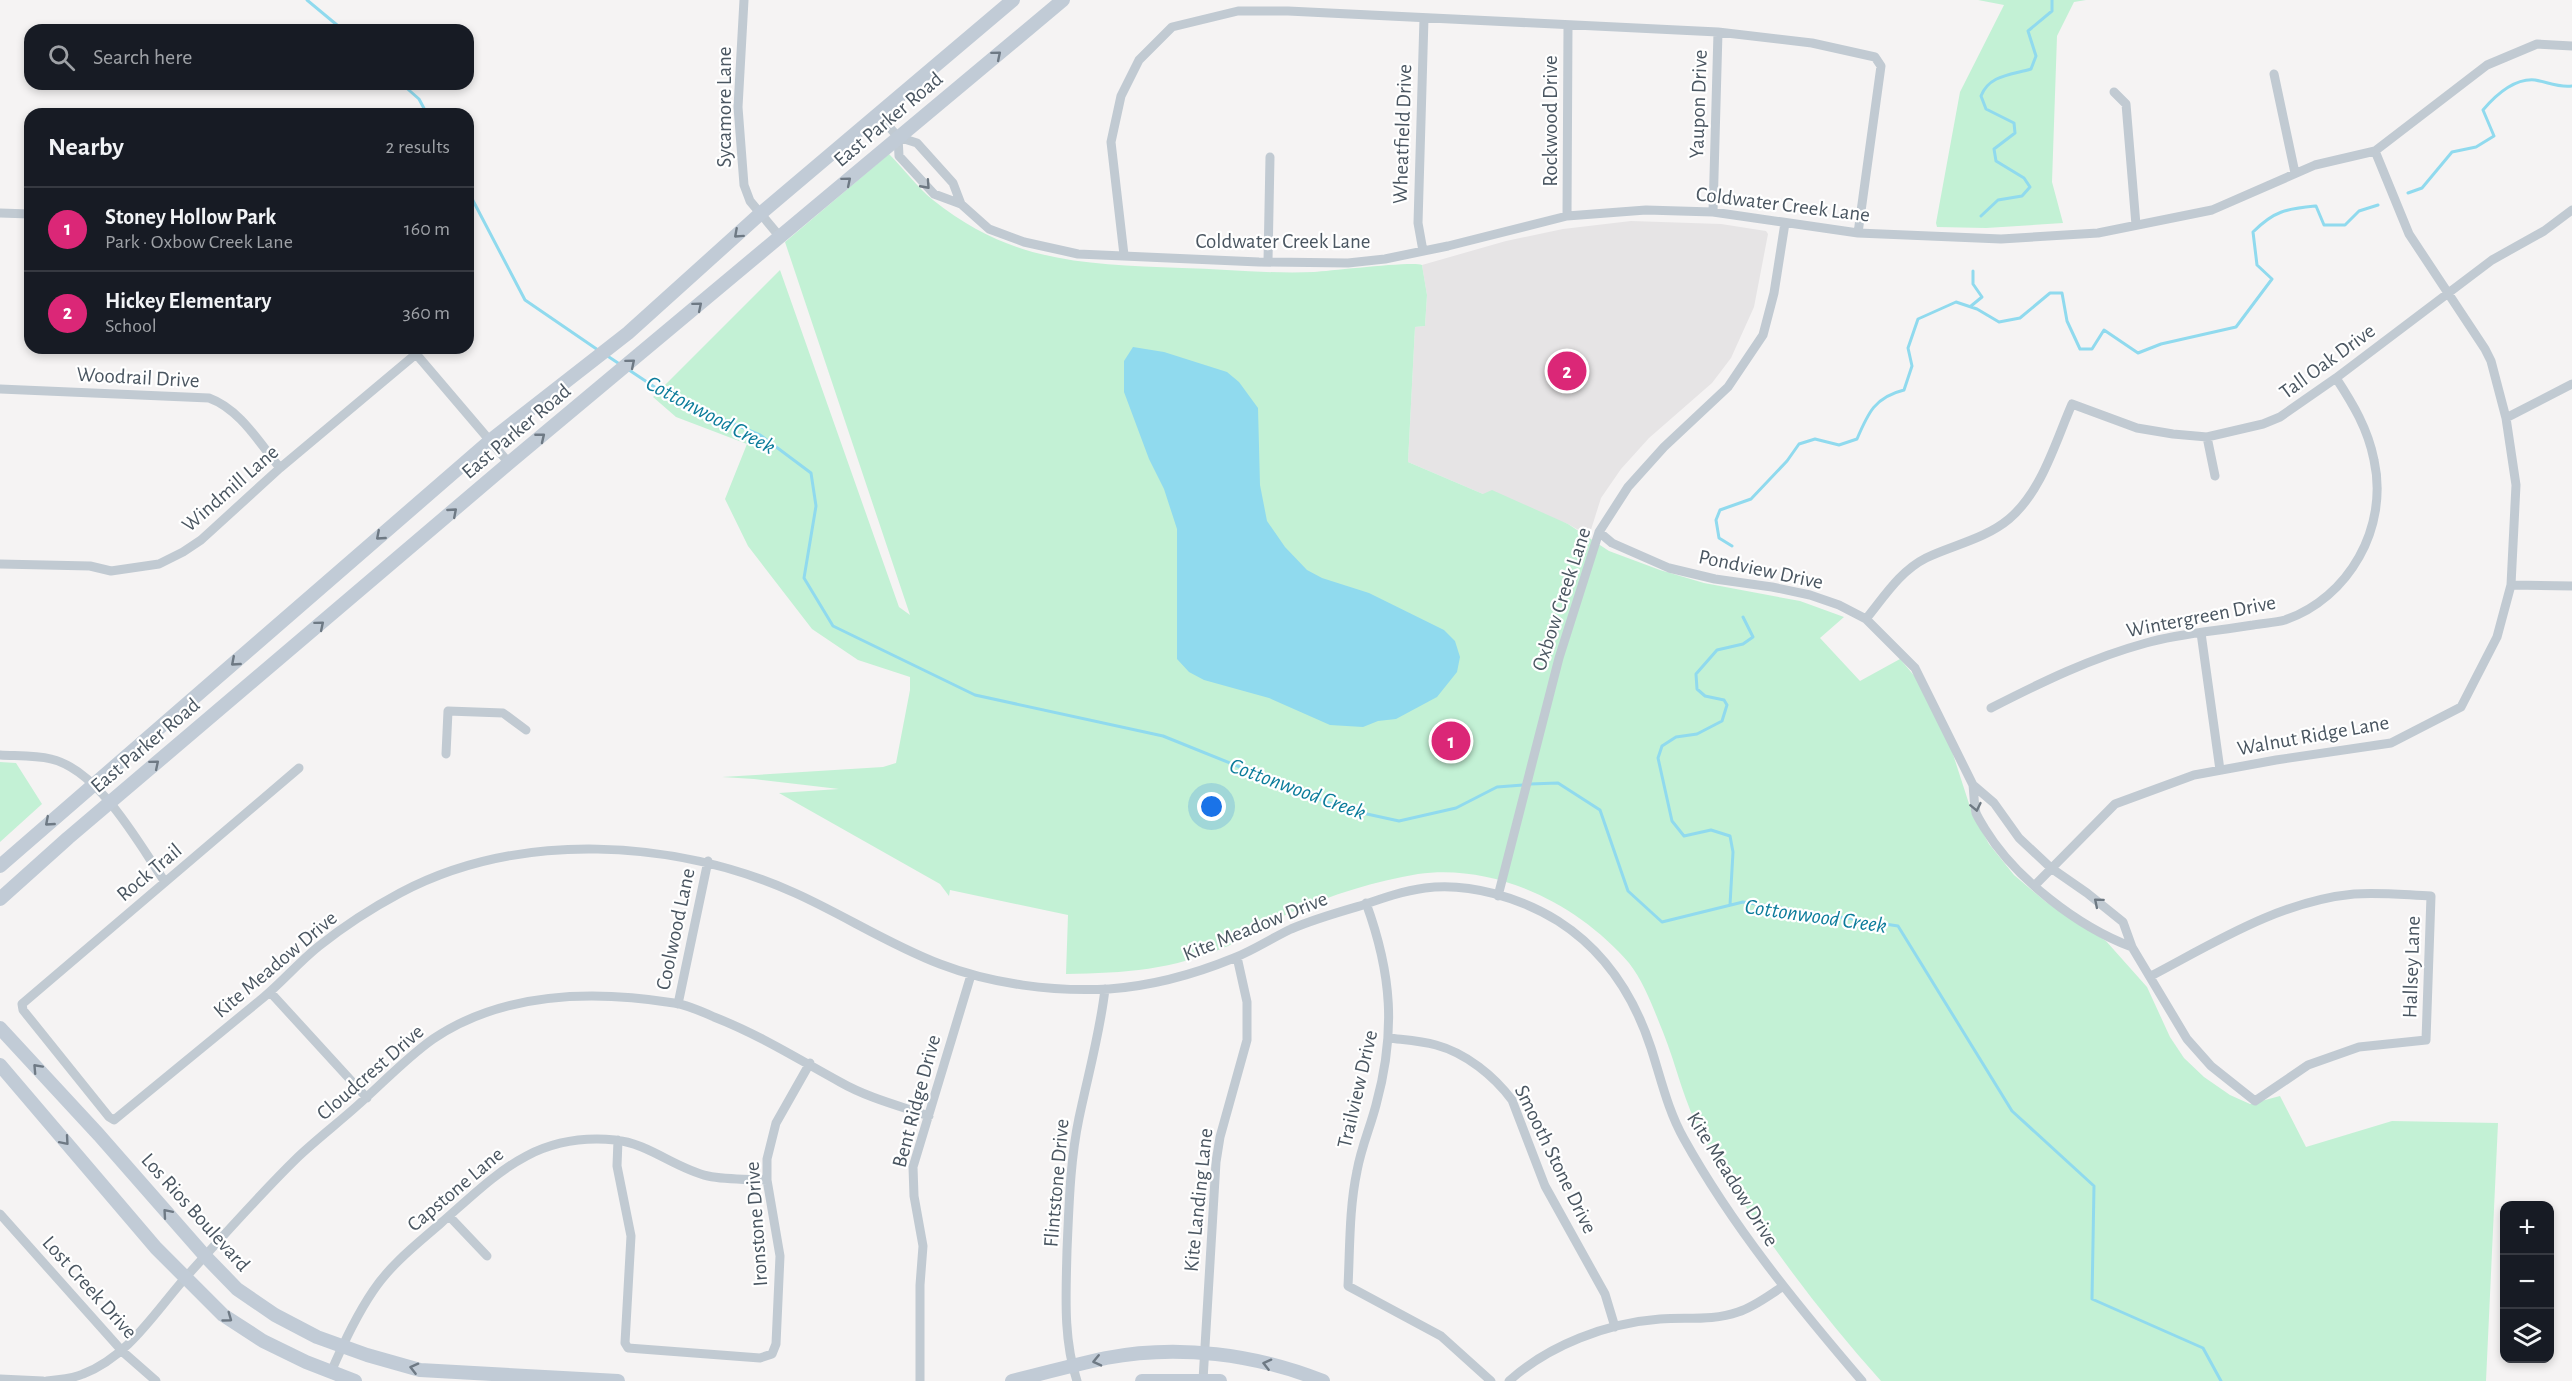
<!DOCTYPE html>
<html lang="en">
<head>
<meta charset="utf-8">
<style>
	body { margin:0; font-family:"Alegreya Sans",sans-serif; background:#242831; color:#f1f3f6 }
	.controls { position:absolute; right:18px; bottom:18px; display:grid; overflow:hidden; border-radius:12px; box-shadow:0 3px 9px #0003 }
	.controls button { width:54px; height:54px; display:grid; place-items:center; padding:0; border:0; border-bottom:2px solid #363941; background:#171b24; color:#f1f3f6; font:30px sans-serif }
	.you { position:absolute; left:1212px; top:807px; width:21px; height:21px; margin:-15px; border:4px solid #fff; border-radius:50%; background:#1a73e8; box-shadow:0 0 0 9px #1a73e833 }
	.badge { display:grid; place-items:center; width:39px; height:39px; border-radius:50%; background:#db2777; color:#fff; font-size:20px; font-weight:700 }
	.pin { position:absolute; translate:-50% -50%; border:3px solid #fff; box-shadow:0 2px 6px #0006 }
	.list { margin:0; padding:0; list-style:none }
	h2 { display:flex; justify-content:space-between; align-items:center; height:78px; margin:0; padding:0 24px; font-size:26px }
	h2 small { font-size:20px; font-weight:400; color:#9ea1a6 }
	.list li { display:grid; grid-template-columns:39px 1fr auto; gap:18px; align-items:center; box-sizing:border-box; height:84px; padding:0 24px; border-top:2px solid #363941 }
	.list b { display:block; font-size:22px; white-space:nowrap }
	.list p { margin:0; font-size:20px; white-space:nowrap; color:#9ea1a6 }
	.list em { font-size:20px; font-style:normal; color:#9ea1a6 }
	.icon { flex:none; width:33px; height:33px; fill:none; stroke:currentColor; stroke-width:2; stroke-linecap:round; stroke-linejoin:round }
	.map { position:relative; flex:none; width:2572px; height:1381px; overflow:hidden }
	.search { position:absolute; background:#171b24; box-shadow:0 3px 9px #0003; left:24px; top:24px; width:450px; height:66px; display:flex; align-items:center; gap:15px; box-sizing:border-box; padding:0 21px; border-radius:18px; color:#9ea1a6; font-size:22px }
	.panel { position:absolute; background:#171b24; box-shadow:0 3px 9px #0003; left:24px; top:108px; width:450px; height:246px; border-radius:18px }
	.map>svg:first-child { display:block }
	.education { fill:#e6e4e5 }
	.green { fill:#c3f1d5 }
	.water { fill:#90daee }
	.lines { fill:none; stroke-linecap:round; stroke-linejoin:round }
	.stream { stroke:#90daee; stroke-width:3 }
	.street { stroke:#c1cad2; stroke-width:9 }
	.secondary { stroke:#c1cbd6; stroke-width:14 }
	.oneway { stroke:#6e7984 }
	.oneway2 { stroke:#6e7983 }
	.labels { text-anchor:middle; stroke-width:4.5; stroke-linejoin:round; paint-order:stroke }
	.street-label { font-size:21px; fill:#4a5661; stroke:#fff }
	.water-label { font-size:22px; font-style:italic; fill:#0c7c9b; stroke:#fff }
</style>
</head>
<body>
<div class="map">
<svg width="2572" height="1381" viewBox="0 0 2572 1381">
	<rect width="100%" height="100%" fill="#f5f3f3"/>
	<path class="education" d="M1631 221 1721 224 1766 231 1768 234 1754 307 1731 358 1712 383 1649 438 1621 469 1601 498 1589 536 1568 524 1483 494 1408 462 1415 327 1425 326 1427 295 1422 265 1506 241 1563 229Z"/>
	<path class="green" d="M1978 0H2086L2074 2 2057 36 2052 182 2063 223 1986 228 1937 227 1936 223 1960 92 2004 5Z
		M889 154C904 169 917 187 933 200 1013 264 1086 264 1182 268 1225 269 1270 274 1314 272 1331 271 1413 261 1422 265L1427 295 1425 326 1415 327 1408 462 1483 494 1492 490 1568 524 1609 551 1660 570 1704 583 1800 601 1844 617 1820 638 1860 681 1900 659 1917 679 1940 714 1972 813 1989 844 2014 875 2046 902 2106 941 2147 987 2170 1037 2184 1058 2204 1077 2230 1095 2250 1104 2280 1096 2306 1147 2392 1121 2498 1123 2486 1381H1881C1814 1306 1752 1223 1702 1135 1684 1103 1677 1067 1663 1032 1654 1010 1644 982 1629 963 1579 905 1497 863 1418 874 1376 881 1331 895 1292 912 1270 921 1250 936 1228 946 1172 970 1126 973 1066 974L1068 915 950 890 949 896 940 884 779 793 839 789 754 779 722 777 883 767 896 763 910 690V677L858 660 812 629 748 546 725 499 747 444 676 417 653 397 780 270 899 607 910 615 785 242Z
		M0 762 16 763 42 804 0 842Z"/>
	<path class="water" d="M1133 347 1164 352 1227 372 1239 382 1258 408 1260 485 1267 521 1285 547 1307 570 1322 578 1369 593 1444 630 1455 641 1460 657 1457 672 1437 697 1396 719 1378 721 1363 727 1330 725 1269 698 1204 680 1189 672 1177 659V529L1164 489 1149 459 1124 392V361Z"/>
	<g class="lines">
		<path class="stream" d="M307 0 343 30
			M402 84 419 99 427 114
			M468 191 525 300 598 350
			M2408 193 2422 188 2452 152 2476 147 2494 136 2483 110C2495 96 2514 78 2535 80 2547 82 2559 88 2572 86
			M1981 216 1998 200 2022 196 2030 187 2024 178 1996 161 1994 149 2015 133 2014 123 1986 109 1981 96C1989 75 2011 75 2031 69L2036 56 2028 31 2052 11V0
			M1971 306 1982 297 1973 284V271
			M606 355 621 365
			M629 370 668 396 760 435 811 473 816 506 804 578 833 626 975 695 1163 736 1344 809 1399 821 1456 808 1497 787 1523 785
			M1732 546 1719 538 1716 520 1720 510 1751 499 1787 461 1799 444 1815 439 1839 445 1857 439C1868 413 1875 397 1904 390L1912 366 1908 348 1918 319 1956 302 1977 309 1999 322 2020 318 2050 293H2062L2067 321 2080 349H2092L2104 330 2138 353 2161 344 2236 327 2272 279 2257 265 2253 232C2275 210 2287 209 2316 206L2324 225H2345L2359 211 2378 205
			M1530 784 1558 783 1600 810 1628 891 1662 922 1743 902 1898 926 2012 1111 2094 1186 2092 1299 2203 1348 2221 1381
			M1730 905 1733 852 1730 836 1711 830 1684 836 1672 821 1658 758 1662 746 1676 737 1697 734 1722 721 1727 705 1724 700 1705 696 1697 689 1696 674 1717 650 1743 644 1753 637 1743 617"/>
		<path class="street" d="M744 0 738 107 744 185 750 201 780 237
			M2274 74 2295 173
			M2114 92 2126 104 2136 225
			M878 114 898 137 917 143 953 183 961 204 934 194 899 156 898 137
			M961 204 989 229 1024 242 1078 254 1259 262 1348 263 1385 259 1448 246 1567 216 1646 210 1713 212 1858 233 2001 239 2098 233 2212 210 2315 165 2375 151 2487 65 2537 44 2572 46
			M1713 212 1718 32
			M0 213 30 214
			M1567 216 1568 25
			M1423 251 1418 223 1424 18
			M1124 255 1111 142 1121 96 1139 60 1172 27 1238 11H1288L1718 32 1812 43 1875 57 1881 66 1858 233
			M1268 261 1270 157
			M411 348 509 463
			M0 389 209 398C240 409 260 444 280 468
			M2506 418 2572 384
			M2207 437 2215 476
			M1599 532 1612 543 1669 568 1715 579 1772 587 1810 595 1839 605 1866 619 1915 668 1973 785
			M0 564 90 566 111 571 159 564 183 552 201 540 280 468 416 354
			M2511 585 2572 586
			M1866 619C1884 597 1900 571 1926 558 1953 545 1985 539 2009 519 2042 491 2055 443 2072 404L2137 428 2173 434 2207 437 2263 424 2280 417 2336 378 2492 260 2544 231 2572 210
			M2201 633 2220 770
			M1991 708C2042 682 2091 658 2146 643 2180 633 2218 631 2253 625 2263 623 2275 623 2285 620 2349 598 2389 527 2374 460 2368 429 2353 404 2336 378
			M446 754 448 711 503 713 526 730
			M0 755C16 756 35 755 51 759 99 770 139 844 165 882
			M299 768 22 1004 23 1010 109 1117 114 1120C164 1079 214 1038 264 997 283 981 299 962 319 946 344 926 372 908 400 893 519 830 675 839 795 893 844 915 890 945 940 964 992 984 1053 992 1109 989 1150 986 1195 974 1234 958 1254 950 1272 938 1291 929 1314 919 1339 912 1363 905 1383 898 1403 891 1425 888 1469 882 1521 898 1558 921 1605 951 1634 996 1651 1048 1661 1079 1668 1111 1684 1139 1733 1227 1797 1305 1862 1381
			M2035 885 2115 804 2194 775 2276 760 2391 743 2461 707 2497 637 2511 585 2516 485 2506 418 2491 361 2485 349 2409 234 2375 151
			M1498 896 1559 658 1599 532 1628 487 1664 447 1728 387 1763 335 1774 293 1785 223
			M1366 903C1392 974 1396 1032 1376 1105 1370 1128 1361 1148 1357 1171 1349 1209 1350 1248 1348 1286L1441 1336 1491 1381
			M2132 947C2078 927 2015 878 1985 829 1982 824 1978 818 1976 813 1974 804 1974 794 1973 785L1994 803 2019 838 2051 868 2087 893 2123 922 2132 947 2187 1039 2211 1066 2255 1101 2308 1065 2359 1047 2426 1040 2431 896C2406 895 2379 892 2354 894 2280 901 2214 943 2151 976
			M270 992 367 1098
			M678 1004 708 861
			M1389 1038C1405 1040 1421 1041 1436 1045 1466 1053 1494 1076 1512 1100L1545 1186 1605 1294 1615 1327
			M618 1140 617 1166 631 1236 625 1343 628 1348 760 1358 772 1354 776 1344 780 1256 767 1180V1159L776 1123 810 1063
			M0 1214 123 1352 156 1381
			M449 1216 487 1256
			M331 1372C343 1344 356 1316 373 1291 391 1264 417 1244 441 1223 496 1175 534 1132 615 1140 648 1143 676 1169 708 1176 727 1180 748 1179 767 1180
			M0 1379 43 1381
			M1203 1380 1216 1162 1220 1137 1247 1040V1002L1237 957
			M47 1381C59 1379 72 1379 83 1374 129 1356 154 1313 186 1277 222 1237 259 1195 298 1157 317 1139 338 1123 358 1105 383 1083 406 1058 433 1039 504 991 593 990 674 1003 687 1005 701 1011 714 1017 758 1034 798 1059 840 1082 868 1098 900 1106 929 1116
			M920 1381V1285L923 1246 914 1196 913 1167 971 975
			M1077 1381C1063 1339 1066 1294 1067 1250 1069 1206 1070 1161 1079 1118 1088 1075 1100 1033 1105 989
			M1509 1381C1549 1345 1607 1323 1660 1319 1686 1317 1713 1321 1738 1312 1754 1307 1768 1296 1782 1287"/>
		<path class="secondary" d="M0 866 491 440 628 333 760 214 1013 0
			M0 899 68 838 509 463 1063 0
			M0 1028 99 1135 206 1257 237 1289 275 1315 317 1337 367 1355 420 1370 618 1381
			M0 1065 156 1248 223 1315 263 1341 306 1362 355 1381
			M1012 1381C1043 1373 1074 1365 1106 1358 1178 1344 1255 1354 1323 1381
			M1142 1381H1220"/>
	</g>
	<defs><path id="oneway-chevron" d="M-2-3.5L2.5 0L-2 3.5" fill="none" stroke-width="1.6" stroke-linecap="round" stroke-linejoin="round" transform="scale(1.5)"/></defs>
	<g class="oneway">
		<use href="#oneway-chevron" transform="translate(997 55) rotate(-40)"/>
		<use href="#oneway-chevron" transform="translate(847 181) rotate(-40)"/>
		<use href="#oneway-chevron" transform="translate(738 234) rotate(138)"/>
		<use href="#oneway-chevron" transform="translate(698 306) rotate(-40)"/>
		<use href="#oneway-chevron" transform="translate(631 363) rotate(-40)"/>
		<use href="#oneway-chevron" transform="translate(541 437) rotate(-39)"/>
		<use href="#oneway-chevron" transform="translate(453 512) rotate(-41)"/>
		<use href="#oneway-chevron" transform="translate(380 536) rotate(139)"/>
		<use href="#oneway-chevron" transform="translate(320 625) rotate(-40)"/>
		<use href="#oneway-chevron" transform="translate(235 662) rotate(139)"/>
		<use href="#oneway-chevron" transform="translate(155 764) rotate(-40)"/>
		<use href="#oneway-chevron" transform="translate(49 822) rotate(139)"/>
		<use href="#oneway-chevron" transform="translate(37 1068) rotate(-133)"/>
		<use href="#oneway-chevron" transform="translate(65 1141) rotate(49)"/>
		<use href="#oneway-chevron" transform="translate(167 1213) rotate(-131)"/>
		<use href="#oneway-chevron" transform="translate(228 1318) rotate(36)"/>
		<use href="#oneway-chevron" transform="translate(1097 1361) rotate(167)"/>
		<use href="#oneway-chevron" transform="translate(1267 1364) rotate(-166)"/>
		<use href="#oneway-chevron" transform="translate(414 1368) rotate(-166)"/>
	</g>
	<g class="oneway2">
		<use href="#oneway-chevron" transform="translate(926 185) rotate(48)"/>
		<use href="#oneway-chevron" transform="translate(1976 807) rotate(78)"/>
		<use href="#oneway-chevron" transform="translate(2098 902) rotate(-140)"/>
	</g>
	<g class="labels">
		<g class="street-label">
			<text transform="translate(1698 104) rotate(-88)" y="7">Yaupon Drive</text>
			<text transform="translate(724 107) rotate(-90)" y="7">Sycamore Lane</text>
			<text transform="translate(888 119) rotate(-40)" y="7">East Parker Road</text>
			<text transform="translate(1550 121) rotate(-90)" y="7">Rockwood Drive</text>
			<text transform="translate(1402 134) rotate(-88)" y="7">Wheatfield Drive</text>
			<text transform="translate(1783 204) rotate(7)" y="7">Coldwater Creek Lane</text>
			<text x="1283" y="248">Coldwater Creek Lane</text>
			<text transform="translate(2327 361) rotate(-36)" y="7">Tall Oak Drive</text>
			<text transform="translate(138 377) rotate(3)" y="7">Woodrail Drive</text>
			<text transform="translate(516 431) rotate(-40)" y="7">East Parker Road</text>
			<text transform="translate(230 488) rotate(-41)" y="7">Windmill Lane</text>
			<text transform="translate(1761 569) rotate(12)" y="7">Pondview Drive</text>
			<text transform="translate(1561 599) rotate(-72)" y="7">Oxbow Creek Lane</text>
			<text transform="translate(2201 616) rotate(-11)" y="7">Wintergreen Drive</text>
			<text transform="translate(2313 735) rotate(-10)" y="7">Walnut Ridge Lane</text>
			<text transform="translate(145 745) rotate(-40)" y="7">East Parker Road</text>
			<text transform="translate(149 872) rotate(-40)" y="7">Rock Trail</text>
			<text transform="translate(1255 926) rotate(-22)" y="7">Kite Meadow Drive</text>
			<text transform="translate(675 929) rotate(-78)" y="7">Coolwood Lane</text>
			<text transform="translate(275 964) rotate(-40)" y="7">Kite Meadow Drive</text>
			<text transform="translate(2411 967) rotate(-88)" y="7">Hallsey Lane</text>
			<text transform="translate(370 1072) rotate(-41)" y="7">Cloudcrest Drive</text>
			<text transform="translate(1357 1089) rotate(-77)" y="7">Trailview Drive</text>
			<text transform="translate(916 1101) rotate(-75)" y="7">Bent Ridge Drive</text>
			<text transform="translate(1556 1159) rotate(64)" y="7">Smooth Stone Drive</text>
			<text transform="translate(1733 1179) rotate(58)" y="7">Kite Meadow Drive</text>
			<text transform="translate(1056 1183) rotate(-85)" y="7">Flintstone Drive</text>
			<text transform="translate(455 1189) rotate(-40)" y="7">Capstone Lane</text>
			<text transform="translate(1198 1200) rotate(-84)" y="7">Kite Landing Lane</text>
			<text transform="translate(196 1212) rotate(48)" y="7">Los Rios Boulevard</text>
			<text transform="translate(756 1224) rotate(-94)" y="7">Ironstone Drive</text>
			<text transform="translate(90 1287) rotate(48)" y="7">Lost Creek Drive</text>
		</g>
		<g class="water-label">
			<text transform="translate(711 414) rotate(28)" y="8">Cottonwood Creek</text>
			<text transform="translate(1298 788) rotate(20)" y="8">Cottonwood Creek</text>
			<text transform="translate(1816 915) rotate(8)" y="8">Cottonwood Creek</text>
		</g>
	</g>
</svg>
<div class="controls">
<button>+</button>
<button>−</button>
<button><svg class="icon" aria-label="layers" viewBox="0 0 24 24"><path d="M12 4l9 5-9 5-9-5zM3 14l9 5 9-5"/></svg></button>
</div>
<div class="you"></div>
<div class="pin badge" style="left:1451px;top:741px">1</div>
<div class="pin badge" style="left:1567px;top:371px">2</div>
<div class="search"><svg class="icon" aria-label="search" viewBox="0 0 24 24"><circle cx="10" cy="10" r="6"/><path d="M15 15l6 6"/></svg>Search here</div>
<section class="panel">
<h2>Nearby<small>2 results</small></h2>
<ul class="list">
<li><span class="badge">1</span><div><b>Stoney Hollow Park</b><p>Park · Oxbow Creek Lane</p></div><em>160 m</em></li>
<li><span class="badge">2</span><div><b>Hickey Elementary</b><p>School</p></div><em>360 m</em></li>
</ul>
</section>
</div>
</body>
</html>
